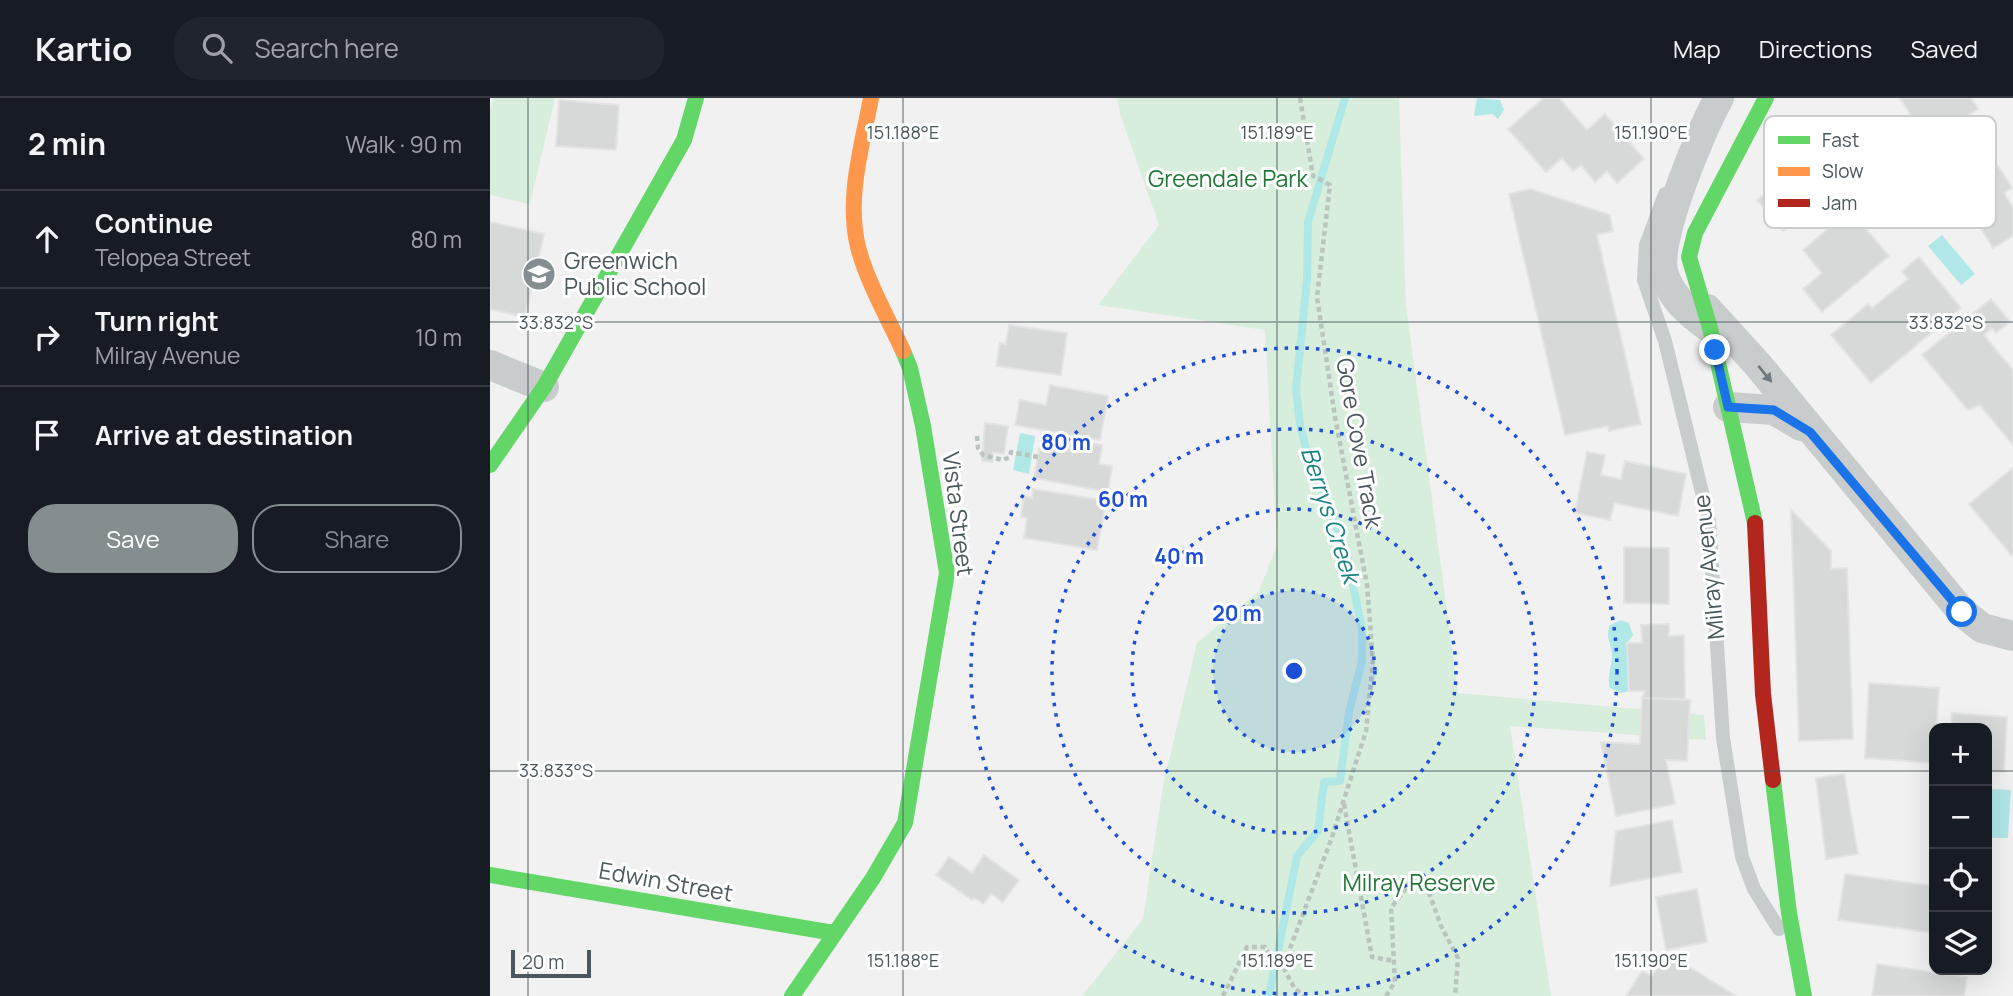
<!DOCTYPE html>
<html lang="en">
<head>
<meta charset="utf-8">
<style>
	body { margin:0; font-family:Manrope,sans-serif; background:#20242c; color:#f1f3f6 }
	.controls { position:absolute; right:21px; bottom:21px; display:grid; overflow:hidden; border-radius:14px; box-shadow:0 7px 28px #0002 }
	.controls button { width:63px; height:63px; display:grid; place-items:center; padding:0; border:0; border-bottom:2px solid #363941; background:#171b24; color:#f1f3f6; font:35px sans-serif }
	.scale { position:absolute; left:21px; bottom:18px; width:80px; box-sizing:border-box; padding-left:7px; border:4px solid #4a575c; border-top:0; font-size:19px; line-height:24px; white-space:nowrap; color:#4a575c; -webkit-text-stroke:5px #fff; paint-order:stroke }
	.stop { position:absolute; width:21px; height:21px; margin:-16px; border:5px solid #1a73e8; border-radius:50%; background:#fff }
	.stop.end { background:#1a73e8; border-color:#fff; box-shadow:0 2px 7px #0008 }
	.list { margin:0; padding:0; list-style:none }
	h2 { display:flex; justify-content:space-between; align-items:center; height:91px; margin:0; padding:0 28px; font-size:30px }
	h2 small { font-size:23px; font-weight:400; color:#9ea1a6 }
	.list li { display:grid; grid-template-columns:46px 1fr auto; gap:21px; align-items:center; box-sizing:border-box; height:98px; padding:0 28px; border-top:2px solid #363941 }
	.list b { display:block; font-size:26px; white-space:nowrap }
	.list p { margin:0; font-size:23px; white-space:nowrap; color:#9ea1a6 }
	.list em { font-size:23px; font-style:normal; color:#9ea1a6 }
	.actions { display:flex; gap:14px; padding:21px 28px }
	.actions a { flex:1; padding:16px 0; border:2px solid #848d90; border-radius:28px; text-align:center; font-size:24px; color:#848d90 }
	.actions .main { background:#848d90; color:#fff }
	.icon { flex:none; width:38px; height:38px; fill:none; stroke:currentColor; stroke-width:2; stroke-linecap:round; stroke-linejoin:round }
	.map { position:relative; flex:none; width:1523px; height:898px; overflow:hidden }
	header { display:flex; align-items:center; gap:42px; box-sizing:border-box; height:98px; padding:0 35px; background:#171b24; border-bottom:2px solid #363941 }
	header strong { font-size:33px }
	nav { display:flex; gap:38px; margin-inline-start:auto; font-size:24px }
	.search { width:490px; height:63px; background:#20242c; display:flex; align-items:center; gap:18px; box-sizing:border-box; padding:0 24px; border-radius:28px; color:#9ea1a6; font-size:26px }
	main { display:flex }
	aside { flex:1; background:#171b24 }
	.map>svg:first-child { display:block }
	.green { fill:#d8eedc }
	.water { fill:#b0e8e7 }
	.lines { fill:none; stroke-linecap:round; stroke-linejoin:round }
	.stream { stroke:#b0e8e7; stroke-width:8 }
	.building { fill:#d7d9d9; stroke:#e3e3e4; stroke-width:2 }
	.path { stroke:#b9c4be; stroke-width:4.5; stroke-dasharray:5 3.5; stroke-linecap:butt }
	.lane { stroke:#c9cccc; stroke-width:14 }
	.street { stroke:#c9cccc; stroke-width:30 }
	.fast { stroke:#63d668; stroke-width:16 }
	.slow { stroke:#ff974d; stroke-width:16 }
	.jam { stroke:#b3261e; stroke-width:16 }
	.oneway { fill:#707a7e }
	.route { stroke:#1a73e8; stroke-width:9 }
	.ticks { fill:none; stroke:#4a575c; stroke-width:2; stroke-opacity:0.45 }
	.ring { fill:none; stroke:#1d4ed8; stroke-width:3.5; stroke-dasharray:3.5 7 }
	.labels { text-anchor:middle; stroke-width:6; stroke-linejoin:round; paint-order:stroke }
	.park-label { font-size:23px; fill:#207738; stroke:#fff }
	.poi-label { font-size:23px; fill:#4a575c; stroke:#fff; text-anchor:start }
	.street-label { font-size:23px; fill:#4a575c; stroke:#fff }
	.water-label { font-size:24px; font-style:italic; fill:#178382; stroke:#fff }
	.key { fill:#fff; stroke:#c9cdce; stroke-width:2 }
	.key-label { font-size:19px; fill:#4a575c }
	.ticks-label { font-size:18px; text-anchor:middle; fill:#4a575c; stroke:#fff; stroke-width:6; stroke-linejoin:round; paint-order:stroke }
	.centre { fill:#1d4ed8; stroke:#fff; stroke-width:3.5 }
	.ring-label { font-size:21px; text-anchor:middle; font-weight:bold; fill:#1d4ed8; stroke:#fff; stroke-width:6; stroke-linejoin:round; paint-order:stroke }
</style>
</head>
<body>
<header>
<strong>Kartio</strong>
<div class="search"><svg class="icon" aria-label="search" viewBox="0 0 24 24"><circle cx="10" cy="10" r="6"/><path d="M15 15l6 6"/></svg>Search here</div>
<nav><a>Map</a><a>Directions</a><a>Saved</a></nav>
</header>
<main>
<aside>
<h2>2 min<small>Walk · 90 m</small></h2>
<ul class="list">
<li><svg class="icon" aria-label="ahead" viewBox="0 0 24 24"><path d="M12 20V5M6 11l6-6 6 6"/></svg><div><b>Continue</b><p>Telopea Street</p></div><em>80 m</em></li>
<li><svg class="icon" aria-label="right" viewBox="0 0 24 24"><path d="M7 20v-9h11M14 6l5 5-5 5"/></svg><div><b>Turn right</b><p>Milray Avenue</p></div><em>10 m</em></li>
<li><svg class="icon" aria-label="arrive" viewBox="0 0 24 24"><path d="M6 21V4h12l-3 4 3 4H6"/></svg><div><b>Arrive at destination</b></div></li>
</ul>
<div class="actions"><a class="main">Save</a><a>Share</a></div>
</aside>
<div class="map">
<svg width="1523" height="898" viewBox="0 0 1523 898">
	<rect width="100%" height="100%" fill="#f1f1f1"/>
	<path class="green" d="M3 0H65L40 106 0 97V13Z
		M627 0H909L916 207 968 595 1214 617 1216 642 1020 628 1061 898H592L653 821 673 687 707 545 769 493 787 447 775 232 608 207 669 127 630 16Z"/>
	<path class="water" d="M987 0 1010 2 1014 12 1008 21 1002 16 984 18Z
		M1452 137 1485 176 1471 187 1438 148Z
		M530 335 545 338 539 376 523 372Z
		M1130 522 1139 525 1143 537 1137 545 1139 593 1131 595 1120 590C1116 577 1123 568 1122 556 1121 545 1115 538 1120 527Z
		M1502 691 1521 692 1518 740H1499L1497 701Z"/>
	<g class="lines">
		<path class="stream" d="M779 898 807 758 828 733 834 684 850 683 859 614 872 563V530L855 450 818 358 810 327 806 291 817 181 818 124 855 0"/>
	</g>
	<path class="building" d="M1054 0H1069L1097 32 1115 16 1154 61 1127 85 1117 73 1105 84 1091 67 1083 73 1072 60 1056 74 1018 31Z
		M1410 0H1481L1488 11 1477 18 1522 90 1514 95 1523 110V138L1503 150Z
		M69 2 129 7 126 52 66 48Z
		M1343 30 1379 74 1335 112 1329 104 1293 133 1267 102 1286 87 1281 82Z
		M1041 91 1120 117 1123 133 1107 137 1151 326 1119 333 1118 328 1075 337 1019 96Z
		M1360 112 1399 158 1332 214 1313 191 1332 175 1313 152Z
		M0 124 54 136 35 219 0 211Z
		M1429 159 1471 210 1381 285 1341 237 1378 206 1382 210 1418 181 1412 173Z
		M1501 201 1520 224 1506 235 1502 230 1494 237 1523 272V347L1490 307 1478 312 1432 257Z
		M519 227 577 235 571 277 506 268 510 245 516 246Z
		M560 287 618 298 610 342 525 327 530 302 556 307Z
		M495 325 518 328 514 356 503 354 502 364 492 363Z
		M552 337 612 347 609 366 622 368 618 394 544 380Z
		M1097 354 1115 357 1111 377 1131 381 1135 363 1196 376 1188 418 1124 405 1120 422 1085 415Z
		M1523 370V455L1521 457 1479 406Z
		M543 391 612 402 610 408 615 409 607 452 534 440 537 420 531 419 534 398 542 400Z
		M1301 412 1341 453V471L1357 470 1363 641 1309 643Z
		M1134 449 1179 450V506L1134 505Z
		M1179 526V538L1194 537 1195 601 1152 600 1155 593H1139L1137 545H1152L1151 527Z
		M1379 585 1449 590 1444 665 1375 660Z
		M1152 600 1200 602 1197 663 1176 662 1185 706 1126 718 1111 644 1150 646Z
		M1462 615 1517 619 1514 674 1497 673V630H1461Z
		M1354 676 1368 756 1336 761 1326 680Z
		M1182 722 1192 774 1120 788 1126 733Z
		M494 757 529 782 513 804 501 796 494 806 484 800 482 802 446 777 459 759 482 775Z
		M1355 776 1444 788V835L1348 822Z
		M1207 791 1217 844 1176 852 1166 799Z
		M1177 855 1246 898H1136L1152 873 1162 878Z
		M1387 866 1477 879 1474 898H1382Z"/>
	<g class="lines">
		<path class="path" d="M810 0 823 78 840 87 827 199 845 319 877 487 883 563 876 633 841 742 793 869 805 891 815 898
			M487 338 488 350 493 357 513 362 520 359 521 354 548 359
			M854 706 882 859 904 863
			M733 898 757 849H775L788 870 793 869
			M896 898 905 884 901 810 919 786 937 789 951 828 968 860 965 898"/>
		<path class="lane" d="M1175 96 1156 147 1154 182 1175 243 1219 423 1233 640 1252 759 1264 791 1289 831"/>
		<path class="street" d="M1217 211 1268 267 1472 514 1492 530 1523 538
			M1220 230C1200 216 1179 198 1173 173 1166 139 1211 32 1229 0
			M0 267 54 289
			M1238 309 1284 312 1311 328"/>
		<path class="fast" d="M0 367 54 289 194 42 206 0
			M1265 425 1220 230 1199 159 1205 135 1276 0
			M1283 682 1299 815 1314 898
			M0 777 344 835
			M302 898 383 780 415 725 457 475 433 328 420 270 413 253"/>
		<path class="slow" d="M381 0C372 48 356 100 368 149 377 184 398 220 413 253"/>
		<path class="jam" d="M1265 425 1273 596 1283 682"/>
	</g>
	<defs><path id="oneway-solid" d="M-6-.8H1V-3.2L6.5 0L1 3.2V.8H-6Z" transform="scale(1.75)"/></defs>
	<use class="oneway" href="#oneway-solid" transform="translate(1275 276) rotate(51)"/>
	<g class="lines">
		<path class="route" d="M1225 252 1238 309 1284 312 1320 334 1472 514"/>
	</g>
	<path class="ticks" d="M38 0V898M413 0V898M787 0V898M1161 0V898M0 224H1523M0 673H1444M1497 673H1523"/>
	<circle cx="804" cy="573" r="81" fill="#1d4ed8" fill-opacity=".12"/>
	<g class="ring">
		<circle cx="804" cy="573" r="81"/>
		<circle cx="804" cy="573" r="162"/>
		<circle cx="804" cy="573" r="242"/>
		<circle cx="804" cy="573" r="323"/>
	</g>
	<defs>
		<symbol id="school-disc" viewBox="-11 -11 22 22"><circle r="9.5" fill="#848d90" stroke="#fff"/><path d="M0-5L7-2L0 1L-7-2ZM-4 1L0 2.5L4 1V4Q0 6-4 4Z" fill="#fff"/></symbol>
	</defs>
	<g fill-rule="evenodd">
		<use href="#school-disc" x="30" y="157" width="38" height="38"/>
	</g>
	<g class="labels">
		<g class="park-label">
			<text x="738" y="89">Greendale Park</text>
			<text x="929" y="793">Milray Reserve</text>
		</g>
		<g class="poi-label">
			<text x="74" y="171">Greenwich<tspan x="74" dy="26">Public School</tspan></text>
		</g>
		<g class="street-label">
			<text transform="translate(869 345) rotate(80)" y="8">Gore Cove Track</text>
			<text transform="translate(468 416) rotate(83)" y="8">Vista Street</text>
			<text transform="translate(1219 469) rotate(-96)" y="8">Milray Avenue</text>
			<text transform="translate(176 784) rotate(10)" y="8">Edwin Street</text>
		</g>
		<g class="water-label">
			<text transform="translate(840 417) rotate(72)" y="8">Berrys Creek</text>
		</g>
	</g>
	<rect x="1274" y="18" width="232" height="112" rx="10" class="key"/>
	<rect x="1288" y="38" width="32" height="8" fill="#63d668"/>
	<rect x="1288" y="69" width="32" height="9" fill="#ff974d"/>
	<rect x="1288" y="101" width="32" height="8" fill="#b3261e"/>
	<g class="key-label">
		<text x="1332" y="49">Fast</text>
		<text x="1332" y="80">Slow</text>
		<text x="1332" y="112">Jam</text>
	</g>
	<g class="ticks-label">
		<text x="413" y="41">151.188°E</text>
		<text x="787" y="41">151.189°E</text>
		<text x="1161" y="41">151.190°E</text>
		<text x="66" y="231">33.832°S</text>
		<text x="1456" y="231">33.832°S</text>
		<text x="66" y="679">33.833°S</text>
		<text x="413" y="869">151.188°E</text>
		<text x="787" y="869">151.189°E</text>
		<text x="1161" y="869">151.190°E</text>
	</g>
	<circle cx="804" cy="573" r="10" class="centre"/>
	<g class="ring-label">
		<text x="576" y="352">80 m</text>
		<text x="633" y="409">60 m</text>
		<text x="689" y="466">40 m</text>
		<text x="747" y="523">20 m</text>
	</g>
</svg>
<div class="controls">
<button>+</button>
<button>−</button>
<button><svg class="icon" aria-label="locate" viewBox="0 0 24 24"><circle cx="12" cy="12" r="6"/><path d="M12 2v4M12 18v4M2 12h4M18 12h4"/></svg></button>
<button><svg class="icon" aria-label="layers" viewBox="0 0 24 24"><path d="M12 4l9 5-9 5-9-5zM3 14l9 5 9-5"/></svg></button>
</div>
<div class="scale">20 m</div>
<div class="stop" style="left:1472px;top:514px"></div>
<div class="stop end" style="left:1225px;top:252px"></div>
</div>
</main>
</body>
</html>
